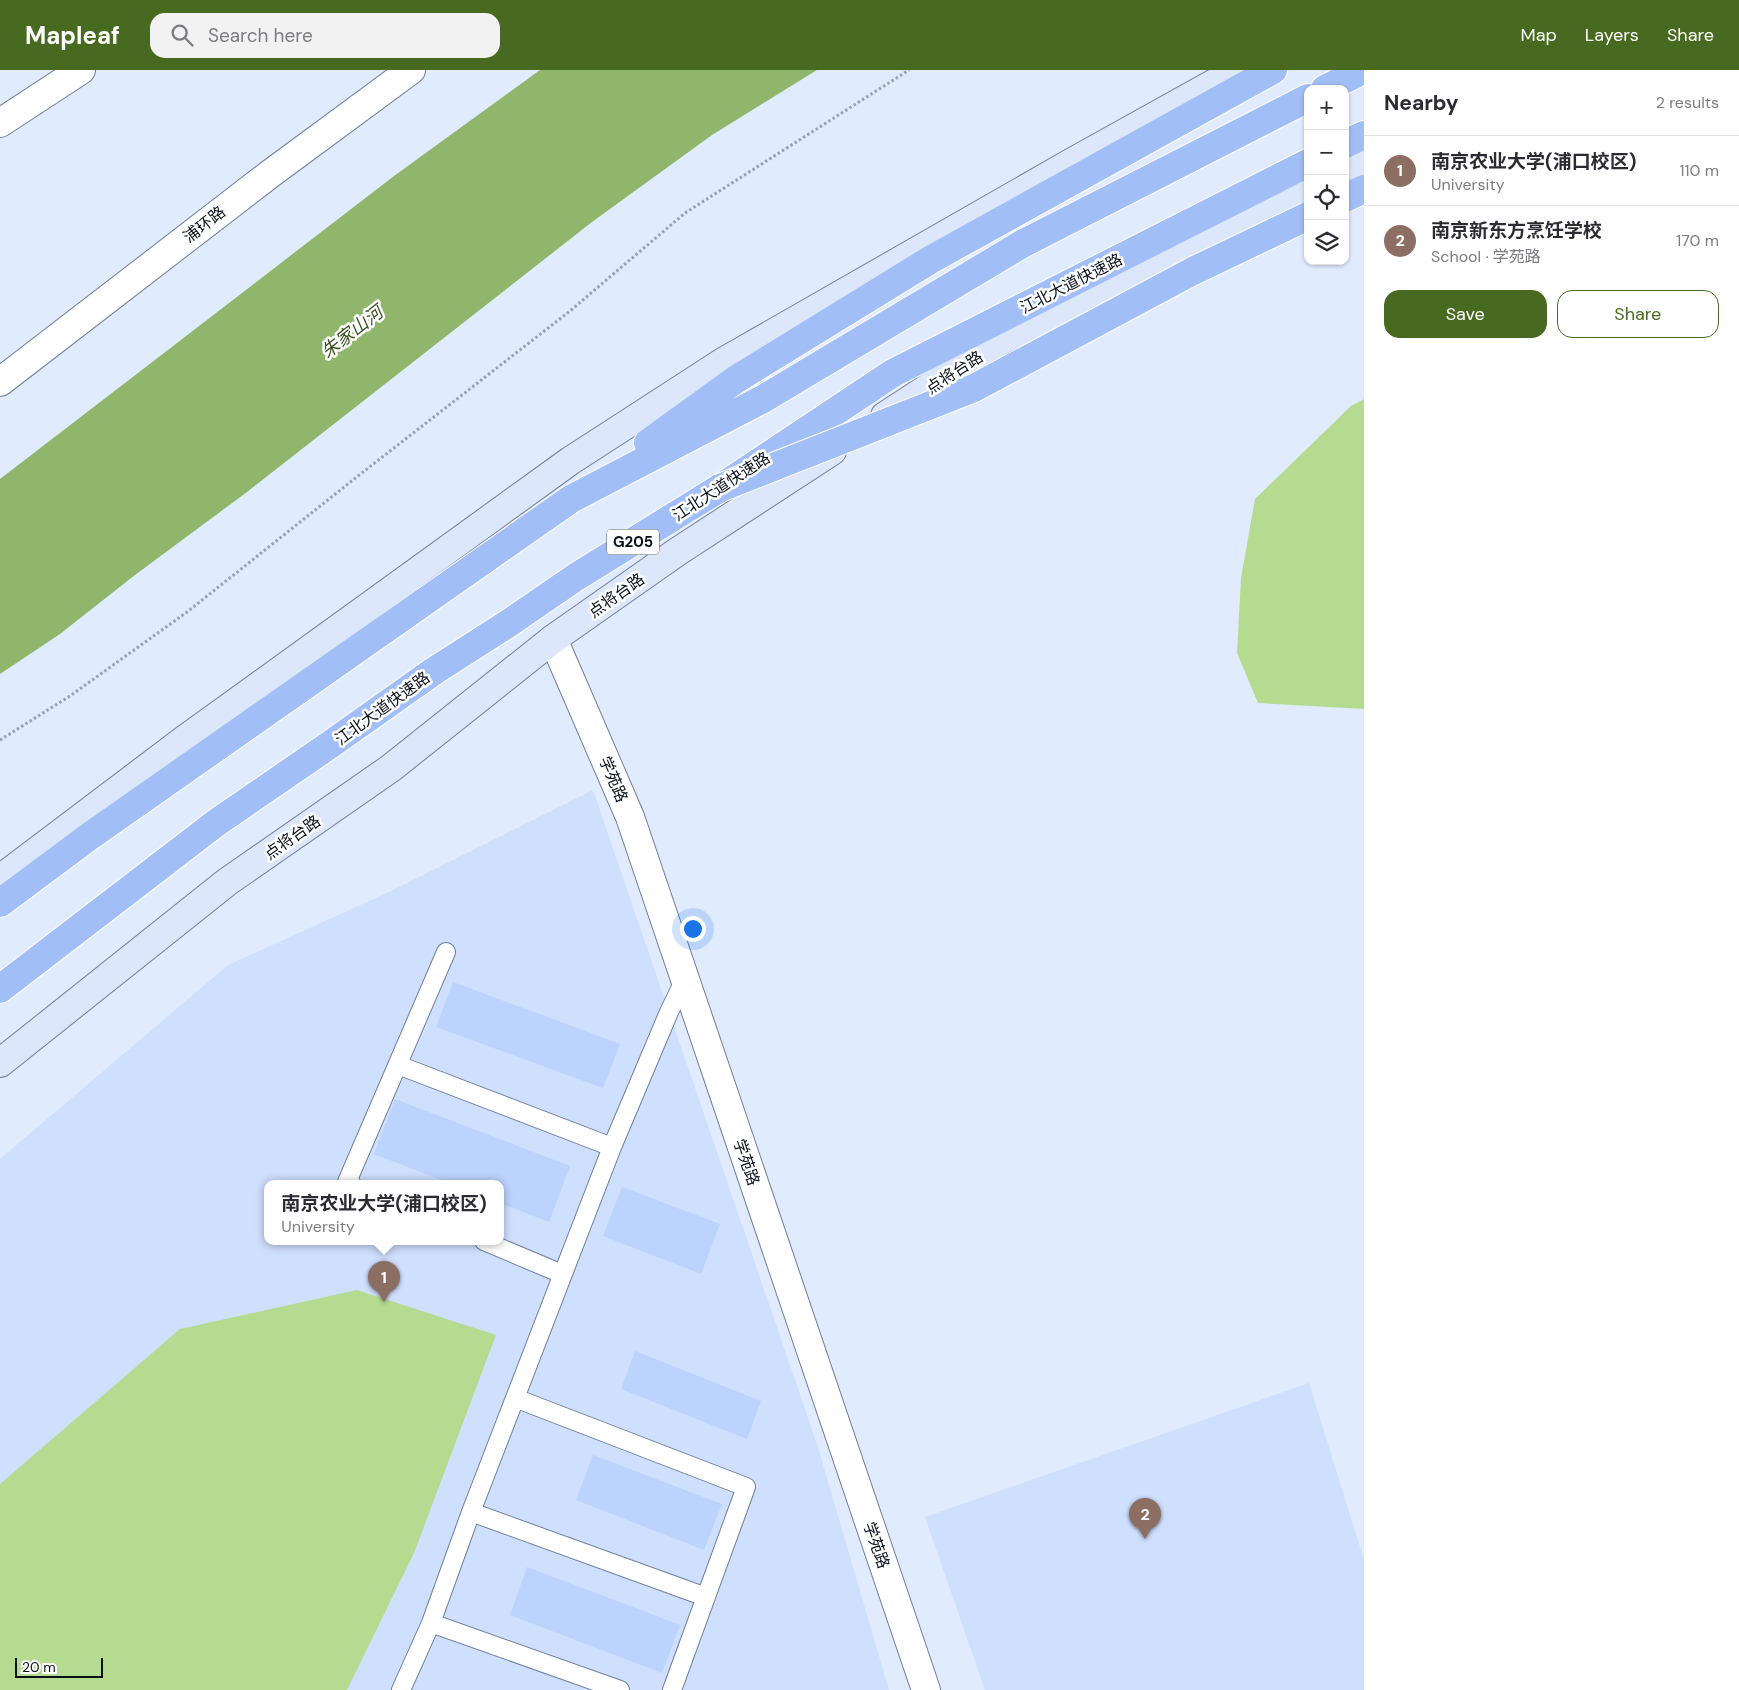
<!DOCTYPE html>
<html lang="en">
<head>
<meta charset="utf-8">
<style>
	body { margin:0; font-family:"DM Sans","Noto Sans SC",sans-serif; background:#f2f2f3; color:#2b2b33 }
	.controls { position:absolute; right:15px; top:15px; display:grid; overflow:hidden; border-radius:10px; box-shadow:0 1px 4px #0004 }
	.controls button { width:45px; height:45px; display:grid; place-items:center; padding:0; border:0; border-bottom:1px solid #e1e1e2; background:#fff; color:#2b2b33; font:25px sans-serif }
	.scale { position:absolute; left:15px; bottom:12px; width:88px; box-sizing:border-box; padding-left:5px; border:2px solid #0a101a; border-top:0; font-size:14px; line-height:18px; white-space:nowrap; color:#0a101a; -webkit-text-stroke:4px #fff; paint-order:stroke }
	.you { position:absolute; left:692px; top:858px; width:18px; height:18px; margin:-12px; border:4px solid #fff; border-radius:50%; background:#1a73e8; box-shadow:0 0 0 8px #1a73e833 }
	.badge { display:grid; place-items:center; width:32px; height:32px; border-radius:50%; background:#486a20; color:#fff; font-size:16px; font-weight:700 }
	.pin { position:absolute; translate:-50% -41px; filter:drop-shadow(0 1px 2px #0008) }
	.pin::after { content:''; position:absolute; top:26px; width:18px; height:15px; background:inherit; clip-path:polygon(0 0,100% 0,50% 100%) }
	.popup { position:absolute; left:264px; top:1110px; width:240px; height:65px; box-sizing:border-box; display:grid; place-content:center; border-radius:10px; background:#fff; filter:drop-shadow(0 1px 4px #0005); font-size:16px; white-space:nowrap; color:#7c7c81 }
	.popup b { font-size:19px; color:#2b2b33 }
	.popup::after { content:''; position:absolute; left:50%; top:100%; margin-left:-10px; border:10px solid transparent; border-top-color:#fff }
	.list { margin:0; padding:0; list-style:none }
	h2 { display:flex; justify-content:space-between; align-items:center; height:65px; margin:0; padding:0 20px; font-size:21px }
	h2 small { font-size:16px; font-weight:400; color:#7c7c81 }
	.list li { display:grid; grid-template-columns:32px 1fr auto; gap:15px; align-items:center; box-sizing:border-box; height:70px; padding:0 20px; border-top:1px solid #e1e1e2 }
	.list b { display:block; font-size:19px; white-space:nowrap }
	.list p { margin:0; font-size:16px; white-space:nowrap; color:#7c7c81 }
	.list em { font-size:16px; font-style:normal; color:#7c7c81 }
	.actions { display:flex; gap:10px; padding:15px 20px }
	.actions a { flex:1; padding:11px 0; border:1px solid #486a20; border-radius:15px; text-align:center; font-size:18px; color:#486a20 }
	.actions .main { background:#486a20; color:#fff }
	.icon { flex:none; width:28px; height:28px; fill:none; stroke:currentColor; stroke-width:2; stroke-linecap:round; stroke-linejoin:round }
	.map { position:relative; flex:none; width:1364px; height:1620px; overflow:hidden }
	header { display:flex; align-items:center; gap:30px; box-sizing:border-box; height:70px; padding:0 25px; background:#486a20; color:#fff }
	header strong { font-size:24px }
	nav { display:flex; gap:28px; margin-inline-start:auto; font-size:18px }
	.search { width:350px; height:45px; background:#f2f2f3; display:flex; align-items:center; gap:12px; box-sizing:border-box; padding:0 18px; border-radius:15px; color:#7c7c81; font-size:19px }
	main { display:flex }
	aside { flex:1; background:#fff }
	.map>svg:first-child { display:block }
	.built { fill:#cfdffe; fill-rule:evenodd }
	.green { fill:#b5db91 }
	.water { fill:#90b66b }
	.building { fill:#bcd3fe }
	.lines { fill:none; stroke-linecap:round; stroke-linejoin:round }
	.service-casing { stroke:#6f7e9b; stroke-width:20 }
	.minor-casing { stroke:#6f7e9b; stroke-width:30 }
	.secondary-casing { stroke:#6f7e9b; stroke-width:30 }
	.trunk-casing { stroke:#fff; stroke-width:30 }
	.path { stroke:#98a1b1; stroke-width:3; stroke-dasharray:2.5 2.5; stroke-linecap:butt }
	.service { stroke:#fff; stroke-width:18 }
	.minor { stroke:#fff; stroke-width:28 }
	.secondary { stroke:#dce7fb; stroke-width:28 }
	.trunk { stroke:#a2bef6; stroke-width:28 }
	.trunk-bridge-casing { stroke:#fff; stroke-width:30; stroke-linecap:butt }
	.trunk-bridge { stroke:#a2bef6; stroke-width:28 }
	.labels { text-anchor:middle; stroke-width:5; stroke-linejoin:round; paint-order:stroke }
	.shield { fill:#fff; stroke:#54585f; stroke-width:1 }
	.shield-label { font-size:15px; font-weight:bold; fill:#0a101a }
	.street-label { font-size:16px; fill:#0a101a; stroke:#fff }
	.water-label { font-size:18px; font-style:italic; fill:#38501c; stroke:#fff }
</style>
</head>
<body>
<header>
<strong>Mapleaf</strong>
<div class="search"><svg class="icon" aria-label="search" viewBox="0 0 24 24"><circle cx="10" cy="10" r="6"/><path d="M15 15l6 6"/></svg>Search here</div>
<nav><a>Map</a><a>Layers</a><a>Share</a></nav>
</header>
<main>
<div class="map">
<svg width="1364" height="1620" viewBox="0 0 1364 1620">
	<rect width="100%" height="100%" fill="#e1ebfe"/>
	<path class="built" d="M593 720 817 1374 889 1620H0V1089L228 895 389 822ZM268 1113H500V1171H268Z
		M1309 1313 1364 1490V1620H985L925 1447Z"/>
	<path class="green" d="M1364 329V639L1258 633 1237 583 1241 508 1255 429 1351 336Z
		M357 1220 496 1265 414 1483 347 1620H0V1414L180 1259Z"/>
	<path class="water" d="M540 0H817L712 65 592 152 247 422 135 505 60 564 0 604V409L394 106Z"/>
	<path class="building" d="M453 912 620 974 603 1018 436 957Z
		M395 1029 570 1096 549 1152 500 1133V1113H449L374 1084Z
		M622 1117 720 1154 701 1204 603 1166Z
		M635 1281 761 1331 747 1369 621 1319Z
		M593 1385 722 1434 704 1480 576 1430Z
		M527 1497 680 1555 662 1603 510 1545Z"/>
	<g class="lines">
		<defs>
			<path id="service" d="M398 995 612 1077
				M351 1113 347 1112 446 882
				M484 1171 562 1204
				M515 1328 746 1417 672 1620
				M471 1442 706 1527
				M431 1553 620 1620
				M401 1620 431 1553 471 1442 612 1077 669 942 685 909"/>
			<path id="minor" d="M0 53 81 0
				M0 312 270 104 411 0
				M553 569 630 747 926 1620"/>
			<path id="secondary" d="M1345 99 1364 90
				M885 346 1000 271 1308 118
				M0 809 184 670 570 391 723 292 1069 94 1238 0
				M0 993 227 812 391 698 553 569 677 482 832 381"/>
			<path id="trunk" d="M1325 19 1363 0
				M1345 74 1364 65
				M1345 128 1364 119
				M648 373 735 310 930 190 1273 0
				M0 833 90 766 571 429 763 329 1022 174 1308 28
				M0 919 216 753 328 676 434 601 509 553 576 507 720 418 893 303 1308 93"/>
		</defs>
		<use href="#service" class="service-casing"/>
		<use href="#minor" class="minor-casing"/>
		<use href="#secondary" class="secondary-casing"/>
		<use href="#trunk" class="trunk-casing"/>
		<path class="path" d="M0 670 70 626 187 542 358 406 570 241 685 143 909 0"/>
		<use href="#service" class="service"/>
		<use href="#minor" class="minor"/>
		<use href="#secondary" class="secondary"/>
		<use href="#trunk" class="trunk"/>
		<defs>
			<path id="trunk-bridge" d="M720 418 974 318 1193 201 1308 146"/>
		</defs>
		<use href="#trunk-bridge" class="trunk-bridge-casing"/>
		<use href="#trunk-bridge" class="trunk-bridge"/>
	</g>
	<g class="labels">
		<rect class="shield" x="607" y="459.5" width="52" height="25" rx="4"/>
		<g class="shield-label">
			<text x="633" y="477">G205</text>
		</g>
		<g class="street-label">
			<text transform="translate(204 154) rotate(-38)" y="6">浦环路</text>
			<text transform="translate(1071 213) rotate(-27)" y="6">江北大道快速路</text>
			<text transform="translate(954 302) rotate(-33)" y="6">点将台路</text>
			<text transform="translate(721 416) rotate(-33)" y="6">江北大道快速路</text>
			<text transform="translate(616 525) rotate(-35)" y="6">点将台路</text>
			<text transform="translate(382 638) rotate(-36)" y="6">江北大道快速路</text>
			<text transform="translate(614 709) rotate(67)" y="6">学苑路</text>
			<text transform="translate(292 767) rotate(-35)" y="6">点将台路</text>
			<text transform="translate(747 1092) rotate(71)" y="6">学苑路</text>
			<text transform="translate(877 1475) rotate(71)" y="6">学苑路</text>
		</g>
		<g class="water-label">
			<text transform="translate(352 262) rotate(-38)" y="6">朱家山河</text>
		</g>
	</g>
</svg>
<div class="controls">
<button>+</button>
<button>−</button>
<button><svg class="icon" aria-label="locate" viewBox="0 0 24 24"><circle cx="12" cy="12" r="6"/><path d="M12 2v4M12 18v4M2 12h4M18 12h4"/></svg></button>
<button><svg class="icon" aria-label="layers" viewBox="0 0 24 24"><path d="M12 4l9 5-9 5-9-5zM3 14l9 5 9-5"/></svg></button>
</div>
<div class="scale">20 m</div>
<div class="you"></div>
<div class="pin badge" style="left:384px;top:1232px;background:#8d6e63">1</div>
<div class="popup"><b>南京农业大学(浦口校区)</b>University</div>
<div class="pin badge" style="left:1145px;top:1469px;background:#8d6e63">2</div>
</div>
<aside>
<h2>Nearby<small>2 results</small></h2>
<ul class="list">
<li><span class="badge" style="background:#8d6e63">1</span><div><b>南京农业大学(浦口校区)</b><p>University</p></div><em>110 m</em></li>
<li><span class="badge" style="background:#8d6e63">2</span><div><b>南京新东方烹饪学校</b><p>School · 学苑路</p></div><em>170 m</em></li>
</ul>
<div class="actions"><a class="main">Save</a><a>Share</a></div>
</aside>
</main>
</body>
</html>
